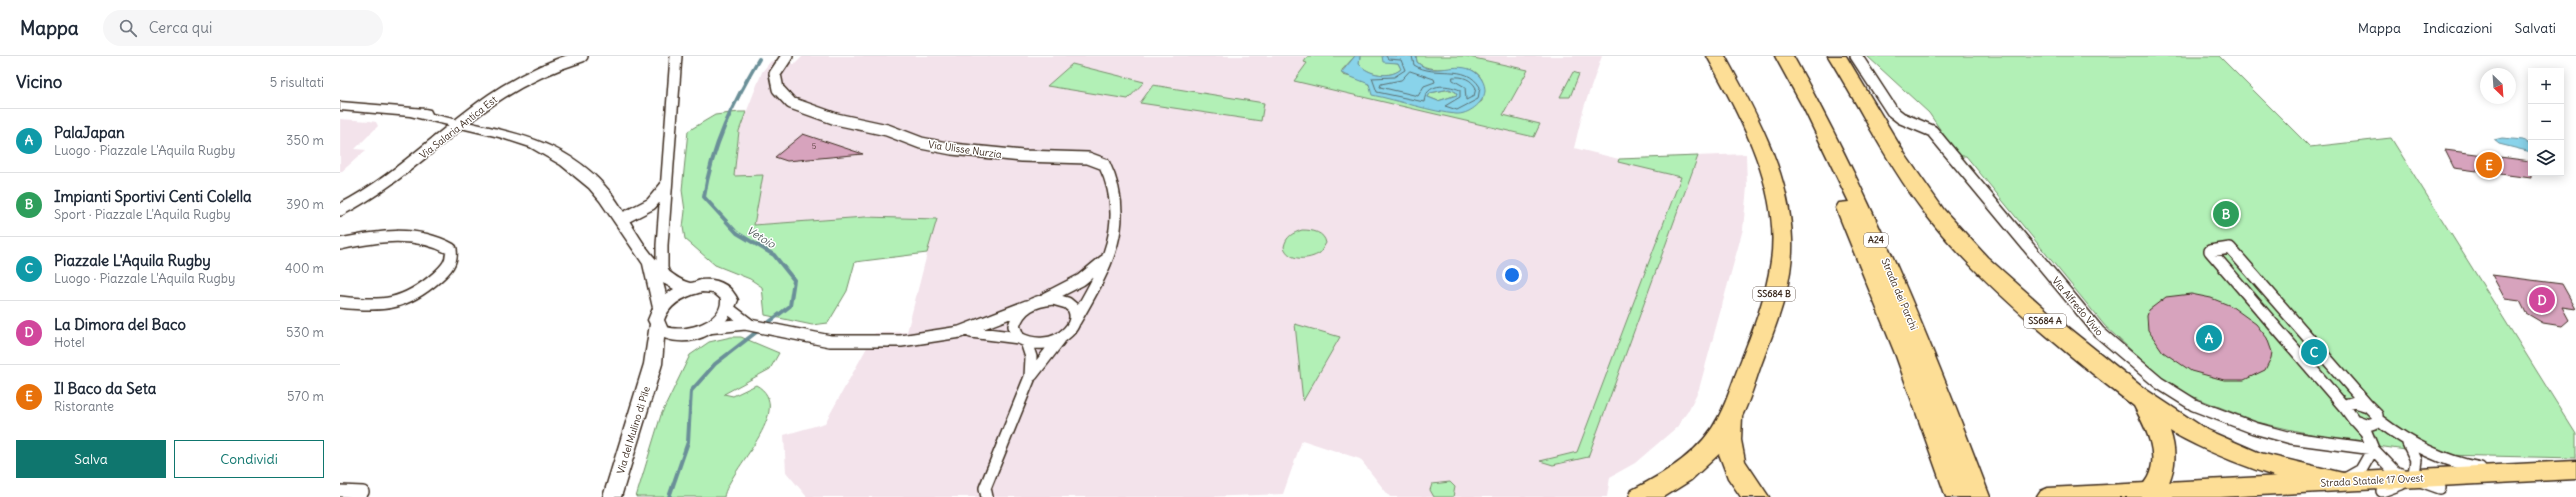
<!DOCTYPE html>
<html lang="it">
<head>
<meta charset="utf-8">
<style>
	body { margin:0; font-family:Delius,sans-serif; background:#f6f6f7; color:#1f2937 }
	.controls { position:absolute; right:12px; top:12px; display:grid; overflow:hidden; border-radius:0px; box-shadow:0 2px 10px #0003 }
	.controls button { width:36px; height:36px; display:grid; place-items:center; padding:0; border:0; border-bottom:1px solid #e0e1e3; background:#fff; color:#1f2937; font:20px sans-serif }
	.compass { position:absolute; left:2140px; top:12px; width:36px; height:36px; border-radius:50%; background:#fff; box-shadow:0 2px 10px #0003; rotate:155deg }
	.you { position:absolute; left:1172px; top:219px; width:14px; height:14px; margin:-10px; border:3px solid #fff; border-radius:50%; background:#1a73e8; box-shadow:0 0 0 6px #1a73e833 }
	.badge { display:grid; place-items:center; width:26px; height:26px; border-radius:50%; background:#0f766e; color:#fff; font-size:13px; font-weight:700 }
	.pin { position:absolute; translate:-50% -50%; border:2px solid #fff; box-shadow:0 1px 4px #0006 }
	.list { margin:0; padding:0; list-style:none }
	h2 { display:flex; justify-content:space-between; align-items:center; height:52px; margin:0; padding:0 16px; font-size:17px }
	h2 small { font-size:13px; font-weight:400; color:#747a83 }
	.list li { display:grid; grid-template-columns:26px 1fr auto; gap:12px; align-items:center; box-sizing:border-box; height:64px; padding:0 16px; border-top:1px solid #e0e1e3 }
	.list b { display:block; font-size:15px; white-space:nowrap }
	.list p { margin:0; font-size:13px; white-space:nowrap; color:#747a83 }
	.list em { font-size:13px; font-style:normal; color:#747a83 }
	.actions { display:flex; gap:8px; padding:12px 16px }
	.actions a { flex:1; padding:9px 0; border:1px solid #0f766e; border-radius:0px; text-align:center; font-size:14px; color:#0f766e }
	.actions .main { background:#0f766e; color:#fff }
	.icon { flex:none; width:22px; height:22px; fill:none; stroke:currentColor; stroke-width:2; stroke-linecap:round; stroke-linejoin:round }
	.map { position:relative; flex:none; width:2236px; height:441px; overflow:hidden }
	header { display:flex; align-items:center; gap:24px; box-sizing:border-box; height:56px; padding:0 20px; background:#fff; border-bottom:1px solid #e0e1e3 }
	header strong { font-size:19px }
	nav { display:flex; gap:22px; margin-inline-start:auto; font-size:14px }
	.search { width:280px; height:36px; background:#f6f6f7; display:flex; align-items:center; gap:10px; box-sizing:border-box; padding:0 14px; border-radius:22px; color:#747a83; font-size:15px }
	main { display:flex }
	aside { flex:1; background:#fff }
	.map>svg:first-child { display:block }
	.built { fill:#f3e3eb }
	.green { fill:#b2f0b6; stroke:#768d6a }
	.water { fill:#89d3ea; stroke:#6a8f98; fill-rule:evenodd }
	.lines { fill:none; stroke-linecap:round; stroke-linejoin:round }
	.shore { stroke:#5a6e70; stroke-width:1 }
	.stream { stroke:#6a8f98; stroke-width:4 }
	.building { fill:#d7a3bd; stroke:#3b2a1e }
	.street-casing { stroke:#3b2a1e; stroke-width:14 }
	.secondary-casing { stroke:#3b2a1e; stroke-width:3 }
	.primary-casing { stroke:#3b2a1e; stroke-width:3 }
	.highway-casing { stroke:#3b2a1e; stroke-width:3 }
	.street { stroke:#fff; stroke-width:11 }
	.secondary { fill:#fff; fill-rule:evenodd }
	.primary { fill:#fdde96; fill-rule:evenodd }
	.highway { fill:#fdde96; fill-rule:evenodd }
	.labels { text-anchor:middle; stroke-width:3; stroke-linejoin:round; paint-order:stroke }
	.number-label { font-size:8px; fill:#624846 }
	.shield { fill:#fff; stroke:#766a62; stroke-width:1 }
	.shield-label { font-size:9px; font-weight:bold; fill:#3b2a1e }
	.street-label { font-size:10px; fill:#3b2a1e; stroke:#fff }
	.water-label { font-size:11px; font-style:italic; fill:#525d5b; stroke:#fff }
</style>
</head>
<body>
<header>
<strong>Mappa</strong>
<div class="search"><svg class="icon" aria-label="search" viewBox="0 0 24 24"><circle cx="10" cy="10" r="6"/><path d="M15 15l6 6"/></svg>Cerca qui</div>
<nav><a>Mappa</a><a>Indicazioni</a><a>Salvati</a></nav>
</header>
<main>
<aside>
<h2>Vicino<small>5 risultati</small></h2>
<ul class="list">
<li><span class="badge" style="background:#0f9aa8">A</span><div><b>PalaJapan</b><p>Luogo · Piazzale L'Aquila Rugby</p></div><em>350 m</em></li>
<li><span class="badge" style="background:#2e9e5b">B</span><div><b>Impianti Sportivi Centi Colella</b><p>Sport · Piazzale L'Aquila Rugby</p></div><em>390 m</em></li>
<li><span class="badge" style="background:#0f9aa8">C</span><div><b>Piazzale L'Aquila Rugby</b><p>Luogo · Piazzale L'Aquila Rugby</p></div><em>400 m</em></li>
<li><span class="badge" style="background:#d1479c">D</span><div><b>La Dimora del Baco</b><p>Hotel</p></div><em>530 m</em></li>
<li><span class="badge" style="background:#e8710a">E</span><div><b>Il Baco da Seta</b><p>Ristorante</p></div><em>570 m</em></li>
</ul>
<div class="actions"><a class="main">Salva</a><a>Condividi</a></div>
</aside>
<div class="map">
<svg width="2236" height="441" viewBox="0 0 2236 441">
	<rect width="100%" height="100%" fill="#fff"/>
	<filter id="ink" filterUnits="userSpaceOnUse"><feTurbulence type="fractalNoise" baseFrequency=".025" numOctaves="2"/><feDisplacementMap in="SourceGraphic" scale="8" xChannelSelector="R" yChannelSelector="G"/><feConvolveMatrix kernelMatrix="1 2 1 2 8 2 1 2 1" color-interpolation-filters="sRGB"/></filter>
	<g filter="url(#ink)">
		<path class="built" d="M463 0H1262L1244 51 1234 92 1279 103 1406 98 1407 131 1403 173 1359 333 1348 355 1337 371 1295 407 1270 421 1267 441H1050L1020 403 962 384 943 438 867 441H467L446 416 444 379 485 367 535 277 567 276 596 163 525 161 414 169 394 120 399 75 422 16 431 5 455 8Z
			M0 63 30 65 36 66 38 70 15 93 26 94 0 117Z"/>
		<path class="green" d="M968 0H1015L1002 14 1003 19C1013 22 1026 22 1032 33L1127 55 1142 45C1142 39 1144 29 1142 24 1131 0 1095 23 1077 6L1076 0H1125L1188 14 1163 59 1200 68 1194 81 954 25 967 7 964 6Z
			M1020 0H1042L1051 6 1058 7 1061 13C1050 23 1028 19 1019 8Z
			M1527 0H1879L1970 91 2051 82 2236 378V402L2102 399 2001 385 1917 366 1844 337 1818 319 1765 270 1626 100H1618L1589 57Z
			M732 8 804 26 788 43 707 30Z
			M1233 16 1239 18 1230 41H1220Z
			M813 29 924 47 921 65 800 47Z
			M1105 34H1115L1117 39 1098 45 1088 41 1090 37Z
			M399 56H406L399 75 394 120 423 119 414 169 525 161 597 163 587 197 515 206 507 235 488 267 472 269 425 259 422 231 410 223 375 209 345 183 343 171 345 155 342 134 348 75 375 59Z
			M1358 100 1248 401 1213 409 1200 405 1237 396 1341 121 1278 106 1279 103Z
			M962 174C973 174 984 176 986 187L980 197C969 204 949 206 944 191 946 180 953 177 962 174Z
			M955 268 1000 281 963 345Z
			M391 281H401L439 297 430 313 384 338 393 340 416 329C458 352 388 414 384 441H296L321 359 350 299 369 286Z
			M1110 426 1115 431 1113 441H1094L1090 434 1092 428Z"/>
		<path class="water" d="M1015 0H1020L1019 8C1028 19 1050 23 1061 13L1058 7 1043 6 1042 0H1076L1077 6C1094 23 1116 3 1135 16 1141 21 1145 27 1145 35 1144 47 1128 59 1116 58 1092 56 1057 44 1032 39L1029 28 1001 17ZM1109 33 1116 36 1117 39 1098 45 1088 41 1090 37Z
			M2162 82 2183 84 2191 90V96L2159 88 2154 84Z"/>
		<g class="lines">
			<path class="shore" d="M1046 0 1048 3 1061 4 1065 14 1054 21 1032 22 1037 36 1084 46C1086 27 1106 28 1120 34V41L1105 50 1117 54 1138 43 1140 31C1125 6 1096 23 1074 9L1072 0
				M1070 15 1094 23 1095 26 1084 30 1078 40 1040 31 1041 28 1061 24Z
				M1113 21C1123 20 1131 23 1136 32L1134 40 1126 44 1125 31 1113 24Z"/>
			<path class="stream" d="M329 441 348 386 351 335 375 308 450 250 454 224 434 199 397 177 364 141C372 90 393 47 419 3"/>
		</g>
		<path class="building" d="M463 78 523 98 447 105 435 101Z
			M2105 94 2191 105V122L2114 112Z
			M2152 219 2222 228 2236 253 2222 251 2229 264 2222 270 2203 267 2186 257 2180 245 2165 243Z
			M1851 238 1871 242 1891 250 1916 268 1927 282 1932 296 1931 302 1925 314 1904 324H1884L1851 315 1823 296 1808 274 1807 260 1809 254 1826 241Z"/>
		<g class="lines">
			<defs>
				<path id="street" d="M447 0 435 18 438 33 451 47 496 63 547 74 581 87 612 93 682 100 748 102 764 108C793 167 765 213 735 265
					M1516 0 1552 55 1561 62 1592 75 1759 276 1819 327 1854 349 1914 372 1951 382 2033 393 2055 416 2100 432
					M0 154C57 125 100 79 152 43 180 24 210 10 242 0
					M282 163 311 148 326 130
					M0 188C38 180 75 174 111 193 113 206 106 213 97 221 64 250 42 251 0 246
					M325 222 322 212V189L336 0
					M706 242 741 224 764 205
					M713 243 727 247 733 252C742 270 720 286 704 287 695 288 687 286 679 282L674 270C680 251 694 245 713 243Z
					M388 252 409 268
					M367 272 405 268 490 285H561L620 276 687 250
					M631 276 679 282
					M692 319 720 283
					M2015 346 2028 350 2037 359V366L2028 369 2014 364 2006 353 2008 348Z
					M2006 353 1870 195 1890 192 2028 350
					M2038 364C2069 388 2101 405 2140 412
					M2005 423 2021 414 2033 393 2026 376 2017 366
					M0 435 23 436
					M2042 435 2061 428 2074 418 2076 404 2068 387
					M647 441 645 432 690 321 691 301 686 286"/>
				<path id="secondary" d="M0 46 85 53 90 54 92 58C159 75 224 78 271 137 290 162 302 193 326 213 332 218 341 225 350 227 353 227 357 225 361 224 378 222 391 229 398 244 387 274 356 293 324 282L322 308 281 441H263L304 308 310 268 308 264 313 252 303 208 260 145 249 132 221 109 190 91 159 81 70 60 0 54ZM323 227 334 233 326 238ZM362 236 374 237 381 243C383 266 345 277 327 271L324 264C330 247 346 240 362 236Z"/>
				<path id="primary" d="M2236 405V423L1880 441H1697L1701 435 1708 432Z"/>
				<path id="highway" d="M1367 0H1385C1416 57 1450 117 1452 183 1454 227 1436 269 1421 309 1415 326 1410 344 1402 360L1401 384 1405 405 1429 441H1401L1388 422 1379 398 1351 424 1324 441H1289L1292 434C1326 417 1362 395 1379 360 1388 343 1393 324 1400 307 1413 274 1426 241 1431 205 1441 133 1400 61 1367 0Z
					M1435 0H1453C1532 141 1593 290 1650 441H1606L1556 300 1496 152 1499 147 1509 146 1464 53Z
					M1488 0H1506L1566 100 1604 154 1647 201 1711 258 1802 331 1867 374 1920 397 2007 418 2010 425 2007 432C1973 441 1861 395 1830 375 1838 399 1835 417 1823 439L1821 441H1793C1797 433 1804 429 1808 421 1820 397 1805 371 1794 350 1726 298 1644 231 1591 165 1550 114 1522 55 1488 0Z"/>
			</defs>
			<use href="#street" class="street-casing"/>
			<use href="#secondary" class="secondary-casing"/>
			<use href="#primary" class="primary-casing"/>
			<use href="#highway" class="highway-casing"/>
			<use href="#street" class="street"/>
			<use href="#secondary" class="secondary"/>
			<use href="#primary" class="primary"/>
			<use href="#highway" class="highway"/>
		</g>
	</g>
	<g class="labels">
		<g class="number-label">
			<text x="474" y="93">5</text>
		</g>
		<g class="shield">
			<rect x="1524" y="177" width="24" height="14" rx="3"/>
			<rect x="1413" y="231" width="42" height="14" rx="3"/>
			<rect x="1684" y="258" width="42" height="14" rx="3"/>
		</g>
		<g class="shield-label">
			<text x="1536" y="187">A24</text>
			<text x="1434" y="241">SS684 B</text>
			<text x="1705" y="268">SS684 A</text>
		</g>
		<g class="street-label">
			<text transform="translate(118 71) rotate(-38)" y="4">Via Salaria Antica Est</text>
			<text transform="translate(625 93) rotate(8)" y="4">Via Ulisse Nurzia</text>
			<text transform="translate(1560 238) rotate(67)" y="4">Strada dei Parchi</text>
			<text transform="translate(1738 250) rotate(50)" y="4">Via Alfredo Vivio</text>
			<text transform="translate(293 374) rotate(-73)" y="4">Via del Mulino di Pile</text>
			<text transform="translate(2032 424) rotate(-3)" y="4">Strada Statale 17 Ovest</text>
		</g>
		<g class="water-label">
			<text transform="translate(421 181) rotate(31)" y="4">Vetoio</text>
		</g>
	</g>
</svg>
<div class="controls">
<button>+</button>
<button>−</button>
<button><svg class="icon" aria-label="layers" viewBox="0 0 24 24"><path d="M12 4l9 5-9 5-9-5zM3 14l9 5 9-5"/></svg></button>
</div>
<svg class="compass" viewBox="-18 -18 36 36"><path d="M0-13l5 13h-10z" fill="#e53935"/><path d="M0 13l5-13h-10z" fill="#747a83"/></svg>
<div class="you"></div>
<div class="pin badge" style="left:1869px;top:282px;background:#0f9aa8">A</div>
<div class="pin badge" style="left:1886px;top:158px;background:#2e9e5b">B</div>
<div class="pin badge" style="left:1974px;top:296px;background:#0f9aa8">C</div>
<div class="pin badge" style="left:2202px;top:244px;background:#d1479c">D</div>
<div class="pin badge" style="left:2149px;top:109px;background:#e8710a">E</div>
</div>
</main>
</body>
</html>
